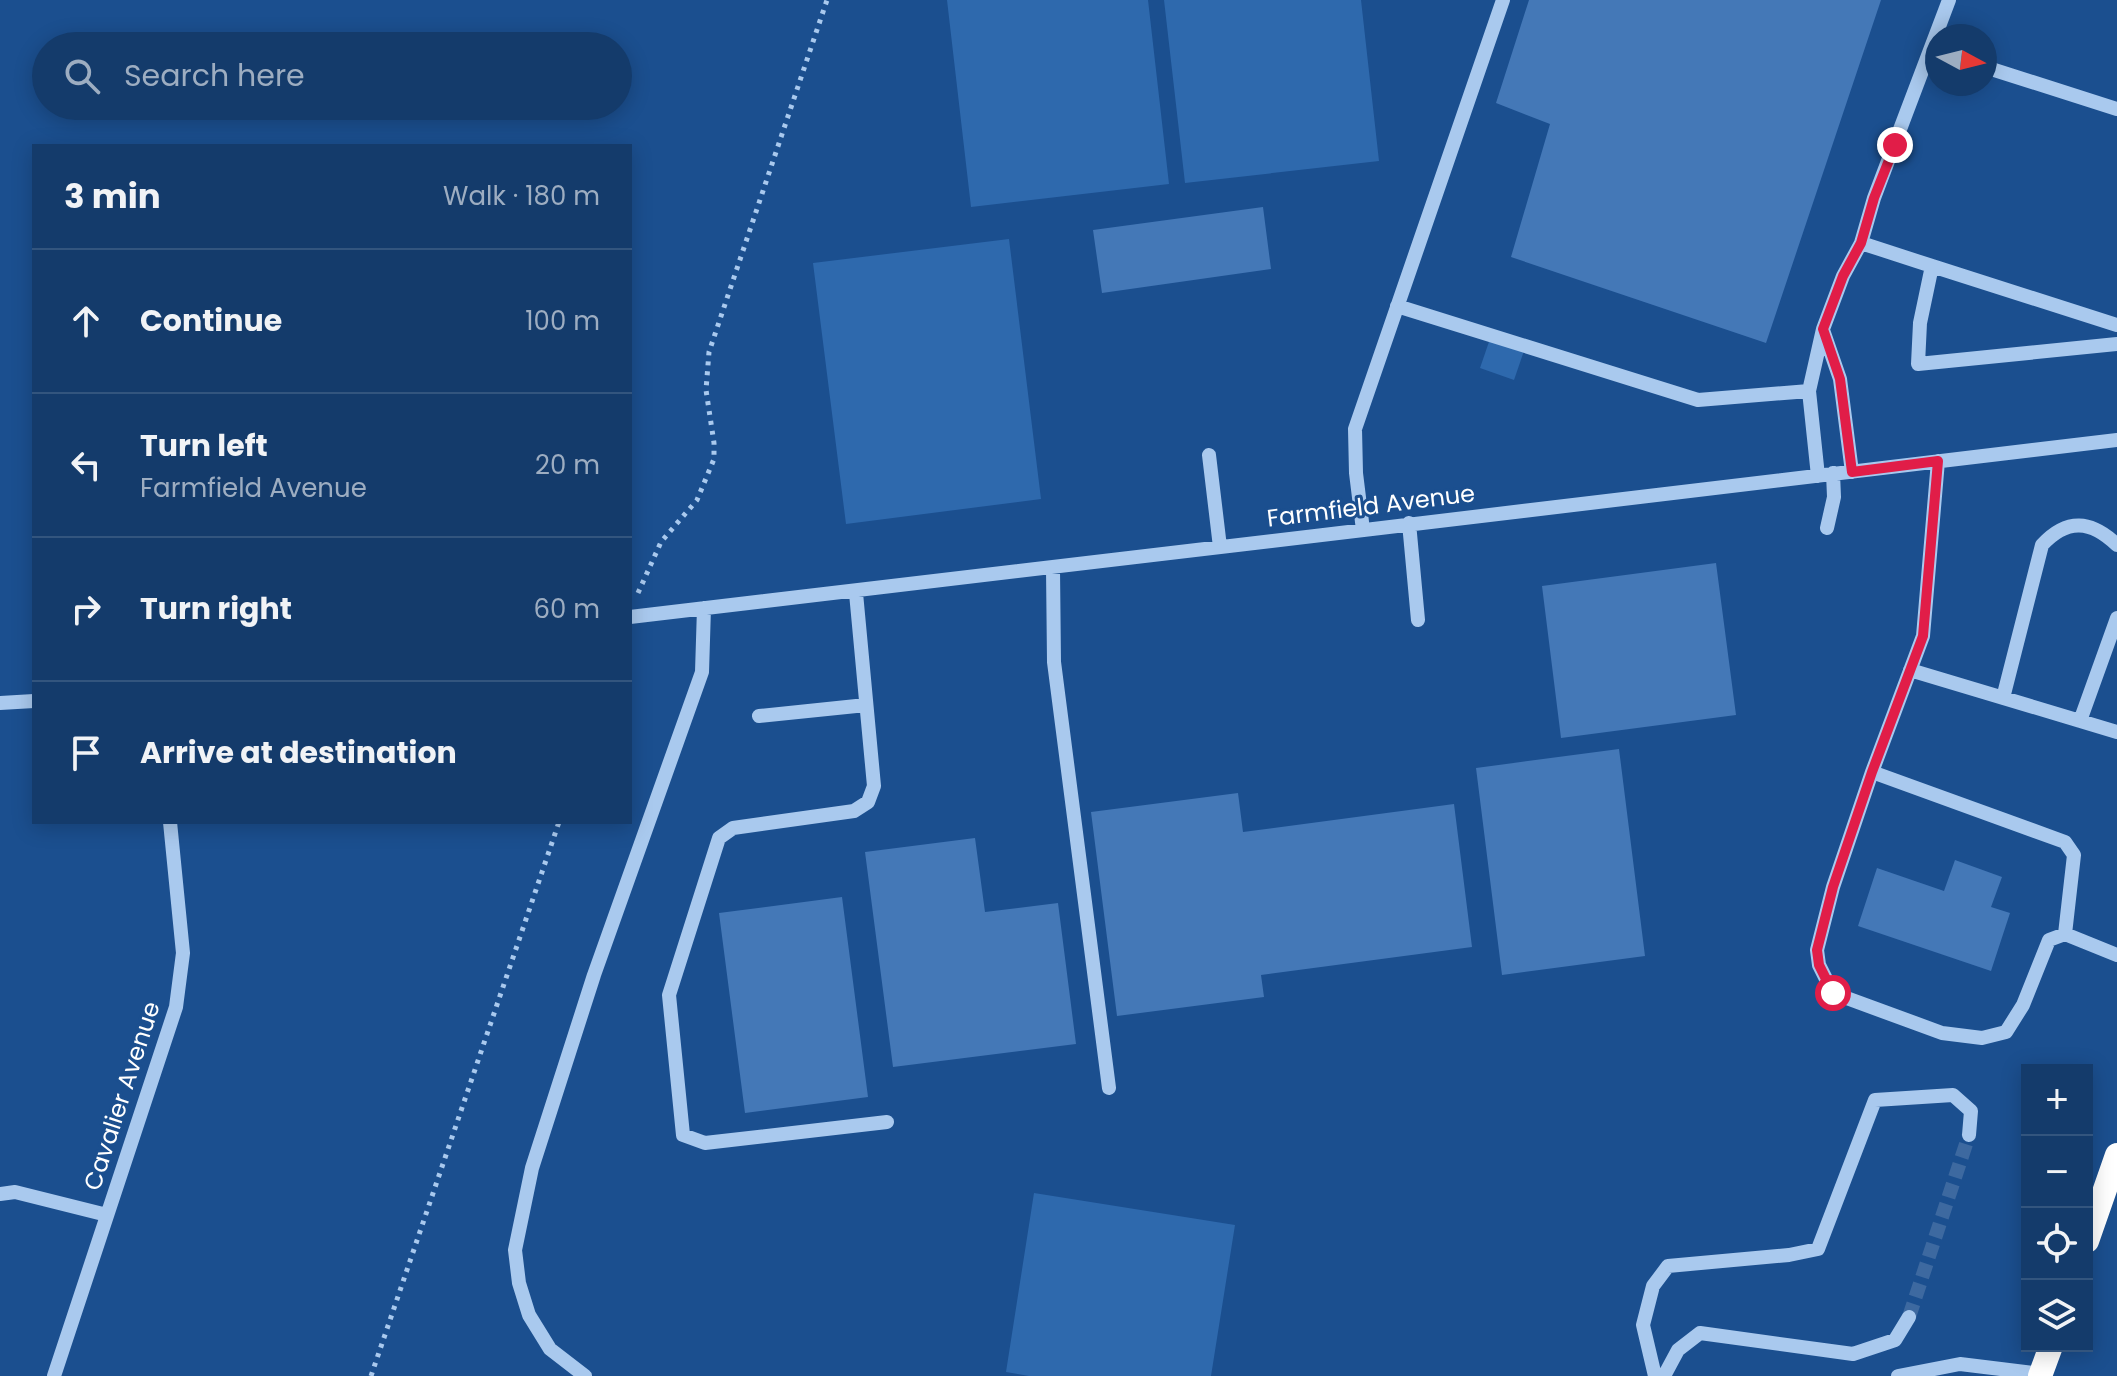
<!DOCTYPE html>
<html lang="en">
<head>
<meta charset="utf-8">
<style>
	body { margin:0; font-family:Poppins,sans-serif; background:#1d4271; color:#f1f3f6 }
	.controls { position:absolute; right:24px; bottom:24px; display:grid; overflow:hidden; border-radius:0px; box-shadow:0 4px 20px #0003 }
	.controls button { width:72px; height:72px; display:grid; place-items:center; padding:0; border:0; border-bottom:2px solid #33557e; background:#143b6b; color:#f1f3f6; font:40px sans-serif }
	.compass { position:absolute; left:1925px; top:24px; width:72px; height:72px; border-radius:50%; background:#143b6b; box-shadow:0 4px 20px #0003; rotate:97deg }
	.stop { position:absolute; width:24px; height:24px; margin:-18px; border:6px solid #e11d48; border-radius:50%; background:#fff }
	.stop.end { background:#e11d48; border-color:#fff; box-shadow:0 2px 8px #0008 }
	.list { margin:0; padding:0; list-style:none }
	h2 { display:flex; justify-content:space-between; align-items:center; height:104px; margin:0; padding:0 32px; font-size:34px }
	h2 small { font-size:26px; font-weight:400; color:#9dadc1 }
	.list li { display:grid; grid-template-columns:52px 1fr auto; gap:24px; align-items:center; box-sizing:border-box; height:144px; padding:0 32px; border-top:2px solid #33557e }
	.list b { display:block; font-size:30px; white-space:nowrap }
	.list p { margin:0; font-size:26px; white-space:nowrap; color:#9dadc1 }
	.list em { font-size:26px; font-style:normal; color:#9dadc1 }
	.icon { flex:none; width:44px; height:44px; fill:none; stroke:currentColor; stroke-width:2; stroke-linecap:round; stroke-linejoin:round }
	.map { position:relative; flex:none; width:2117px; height:1376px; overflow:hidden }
	.search { position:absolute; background:#143b6b; box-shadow:0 4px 20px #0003; left:32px; top:32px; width:600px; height:88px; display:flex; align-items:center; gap:20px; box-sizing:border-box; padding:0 28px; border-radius:44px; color:#9dadc1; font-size:30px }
	.panel { position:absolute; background:#143b6b; box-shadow:0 4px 20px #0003; left:32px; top:144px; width:600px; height:680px; border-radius:0px }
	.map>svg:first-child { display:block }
	.green { fill:#2e69ad }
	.building { fill:#4478b7 }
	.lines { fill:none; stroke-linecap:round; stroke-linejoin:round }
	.minor-tunnel { stroke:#3d69a0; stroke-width:14; stroke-dasharray:14 7; stroke-linecap:butt }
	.path { stroke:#a9c9ee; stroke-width:5; stroke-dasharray:4 6; stroke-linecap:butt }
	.minor { stroke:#a9c9ee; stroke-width:14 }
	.highway { stroke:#fff; stroke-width:24 }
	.route { stroke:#e11d48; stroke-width:10 }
	.labels { text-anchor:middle; stroke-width:6; stroke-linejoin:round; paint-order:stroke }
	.street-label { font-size:24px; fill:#fff; stroke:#1b4f8f }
</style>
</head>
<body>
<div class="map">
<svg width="2117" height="1376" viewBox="0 0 2117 1376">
	<rect width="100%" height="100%" fill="#1b4f8f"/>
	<path class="green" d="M947 0H1148L1169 184 971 207Z
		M1164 0H1361L1379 161 1185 183Z
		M1009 239 1041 499 846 524 813 263Z
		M1492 333 1526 345 1514 380 1480 368Z
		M1034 1193 1235 1225 1211 1376H1029L1006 1372Z"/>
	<path class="building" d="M1529 0H1881L1766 343 1511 257 1550 124 1496 103Z
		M1263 207 1271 269 1102 293 1093 230Z
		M1716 563 1736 715 1561 738 1542 586Z
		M1619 749 1645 956 1502 975 1476 768Z
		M1238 793 1243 832 1454 804 1472 947 1261 975 1264 997 1117 1016 1091 812Z
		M975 838 985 912 1058 903 1076 1044 893 1067 865 852Z
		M1955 860 2002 877 1991 907 2010 913 1991 971 1858 926 1877 868 1944 891Z
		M842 897 868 1097 745 1113 719 913Z"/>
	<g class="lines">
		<path class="minor-tunnel" d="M1909 1317 1969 1135"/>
		<path class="path" d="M638 593 661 542 697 500 714 459V443L706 390 709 352 827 0
			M371 1376 559 822"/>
		<path class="minor" d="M1985 67 2117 109
			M1861 243 1932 266 1920 323 1918 364 2117 344
			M1932 266 2117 325
			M1397 306 1698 400 1809 391
			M1823 330 1840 379 1852 472
			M1209 455 1220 547
			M1938 461 1923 636 1872 772 1833 887 1817 950 1819 965 1833 993 1942 1033 1982 1038 2006 1032 2023 1005 2049 940 2065 934 2117 955
			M1818 476 1809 391 1823 329 1843 276 1861 243 1874 198 1949 0
			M1409 523 1418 620
			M1827 528 1834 497 1833 473
			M1363 530 1356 473 1355 429 1503 0
			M1053 569 1054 662 1109 1088
			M856 593 874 786 868 802 854 811 733 828 719 838 669 995 683 1135 705 1143 887 1122
			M630 617C1126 559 1621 499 2117 440
			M1910 670 2117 732
			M2003 698 2042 545C2067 518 2091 520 2117 545
			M0 703 34 701
			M759 716 866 705
			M2080 721 2117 618
			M1872 772 2065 842 2074 855 2065 934
			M0 1194 15 1192 107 1215
			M54 1376 176 1007 183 953 170 822
			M585 1376 550 1349 529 1315 519 1283 515 1250 532 1168 594 975 702 672 704 608
			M1655 1376 1643 1325 1653 1286 1668 1266 1789 1255 1818 1249 1875 1100 1953 1095 1971 1111 1969 1135
			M1664 1376 1678 1350 1700 1333 1853 1354 1895 1340 1909 1317
			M1898 1376 1960 1364 2041 1374"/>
		<path class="highway" d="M2087 1241 2117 1155
			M2040 1376 2051 1346"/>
	</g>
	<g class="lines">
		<path class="route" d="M1833 993 1819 965 1817 950 1833 887 1872 772 1923 636 1938 461 1852 472 1840 379 1823 329 1843 276 1861 243 1874 198 1895 145"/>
	</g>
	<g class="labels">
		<g class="street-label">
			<text transform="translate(1371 506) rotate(-7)" y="8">Farmfield Avenue</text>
			<text transform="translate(122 1096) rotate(-72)" y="8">Cavalier Avenue</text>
		</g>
	</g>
</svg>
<div class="controls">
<button>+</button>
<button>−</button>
<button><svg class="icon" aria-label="locate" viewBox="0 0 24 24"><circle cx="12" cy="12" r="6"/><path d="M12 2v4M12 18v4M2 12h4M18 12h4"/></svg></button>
<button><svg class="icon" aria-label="layers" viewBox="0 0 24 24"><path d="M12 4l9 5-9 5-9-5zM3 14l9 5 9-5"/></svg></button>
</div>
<svg class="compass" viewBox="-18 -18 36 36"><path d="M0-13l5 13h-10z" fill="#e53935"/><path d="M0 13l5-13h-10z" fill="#9dadc1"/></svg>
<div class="stop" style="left:1833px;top:993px"></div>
<div class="stop end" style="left:1895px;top:145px"></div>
<div class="search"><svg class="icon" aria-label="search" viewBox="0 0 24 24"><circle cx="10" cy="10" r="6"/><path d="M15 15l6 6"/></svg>Search here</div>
<section class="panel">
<h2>3 min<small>Walk · 180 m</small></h2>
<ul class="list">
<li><svg class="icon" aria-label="ahead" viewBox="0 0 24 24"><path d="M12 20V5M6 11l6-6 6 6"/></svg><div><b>Continue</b></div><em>100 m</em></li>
<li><svg class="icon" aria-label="left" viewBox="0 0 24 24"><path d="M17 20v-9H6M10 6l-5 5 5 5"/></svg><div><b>Turn left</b><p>Farmfield Avenue</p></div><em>20 m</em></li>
<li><svg class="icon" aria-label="right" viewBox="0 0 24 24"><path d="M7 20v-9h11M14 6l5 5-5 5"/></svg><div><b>Turn right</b></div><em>60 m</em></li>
<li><svg class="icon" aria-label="arrive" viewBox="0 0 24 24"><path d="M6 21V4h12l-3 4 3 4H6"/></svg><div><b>Arrive at destination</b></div></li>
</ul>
</section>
</div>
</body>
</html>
